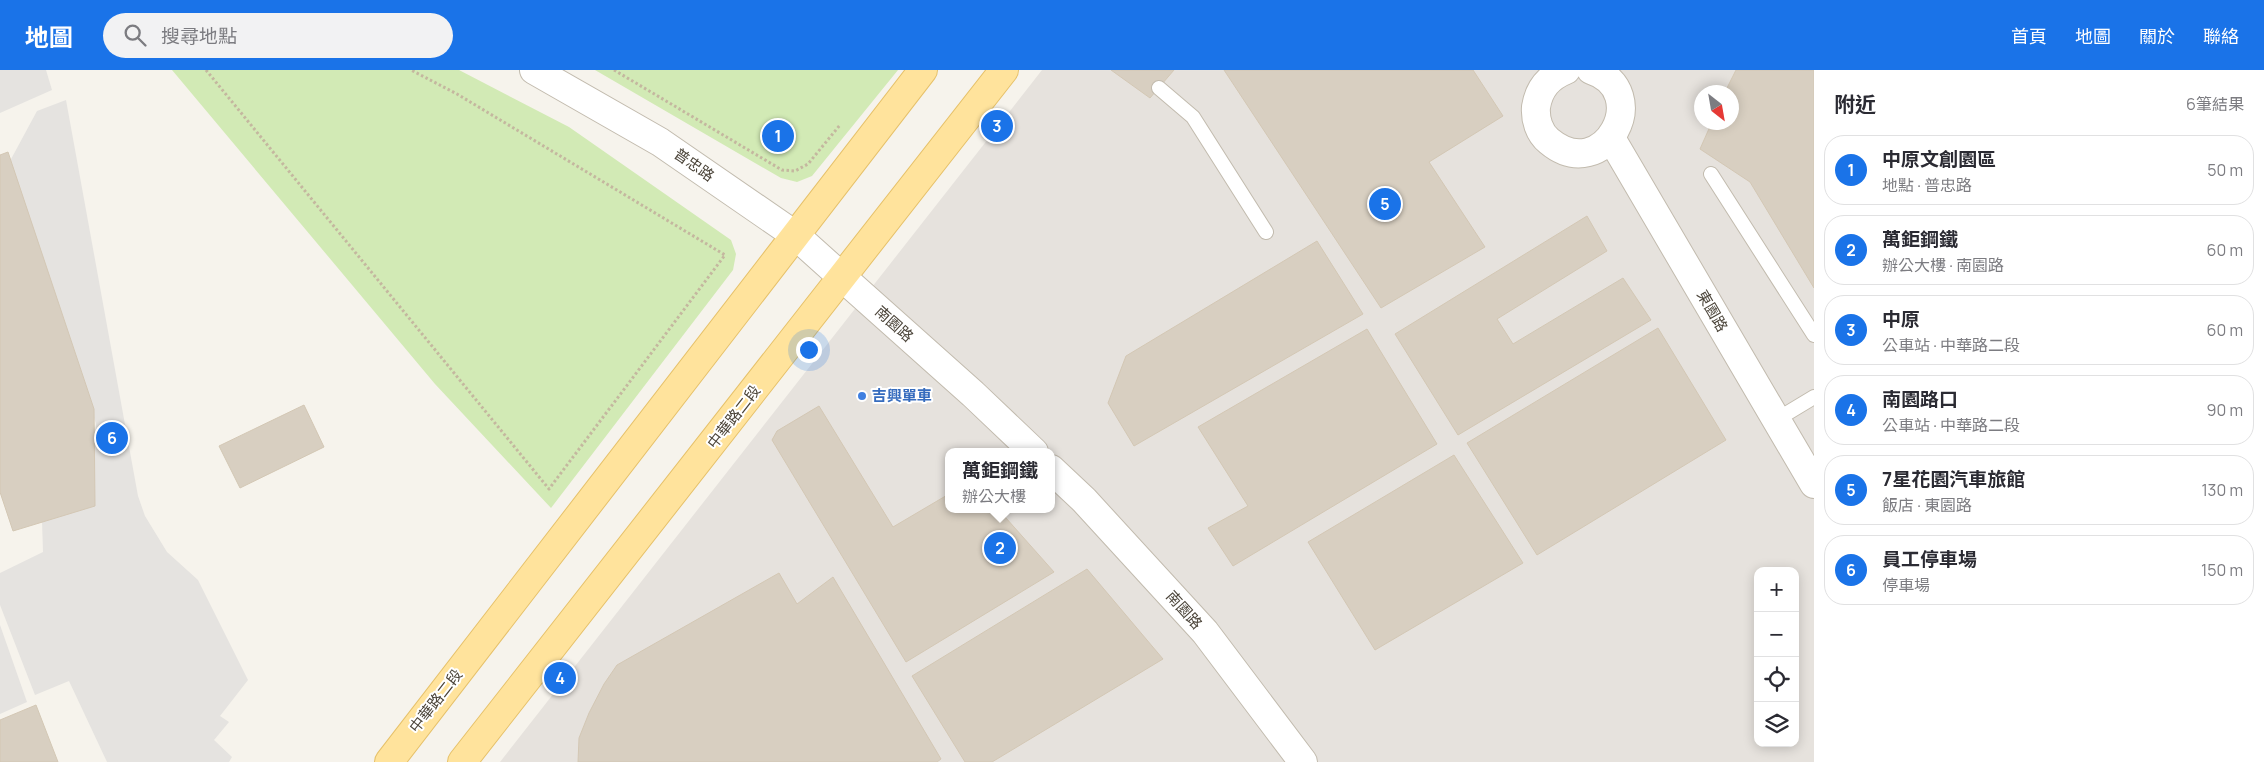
<!DOCTYPE html>
<html lang="zh-TW">
<head>
<meta charset="utf-8">
<style>
	body { margin:0; font-family:Manrope,"Noto Sans TC",sans-serif; background:#f2f2f3; color:#2b2b33 }
	.controls { position:absolute; right:15px; bottom:15px; display:grid; overflow:hidden; border-radius:10px; box-shadow:0 2px 12px #0003 }
	.controls button { width:45px; height:45px; display:grid; place-items:center; padding:0; border:0; border-bottom:1px solid #e1e1e2; background:#fff; color:#2b2b33; font:25px sans-serif }
	.compass { position:absolute; left:1694px; top:15px; width:45px; height:45px; border-radius:50%; background:#fff; box-shadow:0 2px 12px #0003; rotate:149deg }
	.you { position:absolute; left:808px; top:279px; width:18px; height:18px; margin:-12px; border:4px solid #fff; border-radius:50%; background:#1a73e8; box-shadow:0 0 0 8px #1a73e833 }
	.badge { display:grid; place-items:center; width:32px; height:32px; border-radius:50%; background:#1a73e8; color:#fff; font-size:16px; font-weight:700 }
	.pin { position:absolute; translate:-50% -50%; border:2px solid #fff; box-shadow:0 1px 5px #0006 }
	.popup { position:absolute; left:945px; top:378px; width:110px; height:65px; box-sizing:border-box; display:grid; place-content:center; border-radius:10px; background:#fff; filter:drop-shadow(0 1px 4px #0005); font-size:16px; white-space:nowrap; color:#7c7c81 }
	.popup b { font-size:19px; color:#2b2b33 }
	.popup::after { content:''; position:absolute; left:50%; top:100%; margin-left:-10px; border:10px solid transparent; border-top-color:#fff }
	.list { margin:0; padding:0; list-style:none }
	h2 { display:flex; justify-content:space-between; align-items:center; height:65px; margin:0; padding:0 20px; font-size:21px }
	h2 small { font-size:16px; font-weight:400; color:#7c7c81 }
	.list li { display:grid; grid-template-columns:32px 1fr auto; gap:15px; align-items:center; box-sizing:border-box; height:70px; margin:0 10px 10px; padding:0 10px; border:1px solid #e1e1e2; border-radius:20px }
	.list b { display:block; font-size:19px; white-space:nowrap }
	.list p { margin:0; font-size:16px; white-space:nowrap; color:#7c7c81 }
	.list em { font-size:16px; font-style:normal; color:#7c7c81 }
	.icon { flex:none; width:28px; height:28px; fill:none; stroke:currentColor; stroke-width:2; stroke-linecap:round; stroke-linejoin:round }
	.map { position:relative; flex:none; width:1814px; height:692px; overflow:hidden }
	header { display:flex; align-items:center; gap:30px; box-sizing:border-box; height:70px; padding:0 25px; background:#1a73e8; color:#fff }
	header strong { font-size:24px }
	nav { display:flex; gap:28px; margin-inline-start:auto; font-size:18px }
	.search { width:350px; height:45px; background:#f2f2f3; display:flex; align-items:center; gap:12px; box-sizing:border-box; padding:0 18px; border-radius:28px; color:#7c7c81; font-size:19px }
	main { display:flex }
	aside { flex:1; background:#fff }
	.map>svg:first-child { display:block }
	.industrial { fill:#e6e2dd; fill-rule:evenodd }
	.green { fill:#d2eab5 }
	.parking { fill:#e5e3e0 }
	.building { fill:#d8cfc1; stroke:#d3c7b4 }
	.lines { fill:none; stroke-linecap:round; stroke-linejoin:round }
	.service-casing { stroke:#c2bbae; stroke-width:16 }
	.minor-casing { stroke:#c2bbae; stroke-width:30 }
	.tertiary-casing { stroke:#c2bbae; stroke-width:30 }
	.primary-casing { stroke:#e6c16a; stroke-width:30 }
	.path { stroke:#c4b79f; stroke-width:3; stroke-dasharray:2.5 2.5; stroke-linecap:butt }
	.service { stroke:#fff; stroke-width:14 }
	.minor { stroke:#fff; stroke-width:28 }
	.tertiary { stroke:#fff; stroke-width:28 }
	.primary { stroke:#ffe39c; stroke-width:28 }
	.shop-dot { fill:#3f7fe0; stroke:#fff; stroke-width:2 }
	.labels { text-anchor:middle; stroke-width:4; stroke-linejoin:round; paint-order:stroke }
	.street-label { font-size:15px; fill:#4b4439; stroke:#fff }
	.shop-label { font-size:15px; font-weight:bold; fill:#366cbe; stroke:#fff; text-anchor:start }
</style>
</head>
<body>
<header>
<strong>地圖</strong>
<div class="search"><svg class="icon" aria-label="search" viewBox="0 0 24 24"><circle cx="10" cy="10" r="6"/><path d="M15 15l6 6"/></svg>搜尋地點</div>
<nav><a>首頁</a><a>地圖</a><a>關於</a><a>聯絡</a></nav>
</header>
<main>
<div class="map">
<svg width="1814" height="692" viewBox="0 0 1814 692">
	<rect width="100%" height="100%" fill="#f6f3ec"/>
	<path class="industrial" d="M1042 0H1814V692H500ZM1702 22H1732V52H1702ZM949 382H1051V439H949ZM1758 501H1795V673H1758Z"/>
	<path class="green" d="M172 0H459L569 57 731 170 736 184 733 200 551 438 435 314Z
		M595 0H898L812 106 797 112 781 108Z"/>
	<path class="parking" d="M0 0H46L52 20 0 43Z
		M66 30 138 426 145 446 167 482 198 510 248 610 220 646 229 652 214 670 232 687 229 692H107L69 611 35 625 0 535V503L43 482 42 451 93 432 96 354 10 91 37 41Z
		M0 555 27 632 0 644Z"/>
	<path class="building" d="M1111 0H1174L1150 28Z
		M1224 0H1473L1503 46 1429 92 1485 177 1381 238Z
		M1736 0H1814V218L1750 112 1700 79 1712 52H1732V22H1725Z
		M8 82 94 339 95 436 13 461 0 422V85Z
		M1587 146 1607 181 1497 249 1513 274 1623 208 1651 250 1458 365 1395 264Z
		M1317 171 1363 244 1134 376 1108 333 1126 286Z
		M1658 258 1726 370 1537 485 1467 373Z
		M1367 259 1437 374 1233 496 1208 458 1248 436 1198 357Z
		M304 335 324 377 240 418 219 376Z
		M819 336 893 457 949 424V439H998L1054 502 906 592 772 370 777 361Z
		M1454 385 1523 493 1375 580 1308 472Z
		M1087 499 1163 589 992 692H965L912 606Z
		M779 503 797 534 833 507 941 689 937 692H578L579 668 589 643 604 614 617 595Z
		M36 635 58 692H0V650Z"/>
	<g class="lines">
		<defs>
			<path id="service" d="M1159 18 1193 47 1266 162
				M1711 104 1814 265
				M1776 350 1814 327"/>
			<path id="minor" d="M1566 0C1549 7 1539 18 1536 37 1535 49 1539 63 1549 71 1604 117 1655 21 1591 0
				M1611 68 1814 414
				M843 208 973 324 1034 382
				M1051 399 1084 430 1205 562 1303 692"/>
			<path id="tertiary" d="M534 0 660 72 795 165 843 208"/>
			<path id="primary" d="M389 692 923 0
				M462 692 1004 0"/>
		</defs>
		<use href="#service" class="service-casing"/>
		<use href="#minor" class="minor-casing"/>
		<use href="#tertiary" class="tertiary-casing"/>
		<use href="#primary" class="primary-casing"/>
		<path class="path" d="M206 0 549 419 725 185 457 24 411 0
			M614 0 782 100 795 101 808 94 840 55"/>
		<use href="#service" class="service"/>
		<use href="#minor" class="minor"/>
		<use href="#tertiary" class="tertiary"/>
		<use href="#primary" class="primary"/>
	</g>
	<circle class="shop-dot" cx="862" cy="326" r="5"/>
	<g class="labels">
		<g class="street-label">
			<text transform="translate(694 95) rotate(35)" y="5">普忠路</text>
			<text transform="translate(1712 241) rotate(60)" y="5">東園路</text>
			<text transform="translate(894 254) rotate(42)" y="5">南園路</text>
			<text transform="translate(734 347) rotate(-52)" y="5">中華路二段</text>
			<text transform="translate(1184 540) rotate(48)" y="5">南園路</text>
			<text transform="translate(436 631) rotate(-52)" y="5">中華路二段</text>
		</g>
		<g class="shop-label">
			<text x="872" y="331">吉興單車</text>
		</g>
	</g>
</svg>
<div class="controls">
<button>+</button>
<button>−</button>
<button><svg class="icon" aria-label="locate" viewBox="0 0 24 24"><circle cx="12" cy="12" r="6"/><path d="M12 2v4M12 18v4M2 12h4M18 12h4"/></svg></button>
<button><svg class="icon" aria-label="layers" viewBox="0 0 24 24"><path d="M12 4l9 5-9 5-9-5zM3 14l9 5 9-5"/></svg></button>
</div>
<svg class="compass" viewBox="-18 -18 36 36"><path d="M0-13l5 13h-10z" fill="#e53935"/><path d="M0 13l5-13h-10z" fill="#7c7c81"/></svg>
<div class="you"></div>
<div class="pin badge" style="left:778px;top:66px">1</div>
<div class="pin badge" style="left:1000px;top:478px">2</div>
<div class="popup"><b>萬鉅鋼鐵</b>辦公大樓</div>
<div class="pin badge" style="left:997px;top:56px">3</div>
<div class="pin badge" style="left:560px;top:608px">4</div>
<div class="pin badge" style="left:1385px;top:134px">5</div>
<div class="pin badge" style="left:112px;top:368px">6</div>
</div>
<aside>
<h2>附近<small>6筆結果</small></h2>
<ul class="list">
<li><span class="badge">1</span><div><b>中原文創園區</b><p>地點 · 普忠路</p></div><em>50 m</em></li>
<li><span class="badge">2</span><div><b>萬鉅鋼鐵</b><p>辦公大樓 · 南園路</p></div><em>60 m</em></li>
<li><span class="badge">3</span><div><b>中原</b><p>公車站 · 中華路二段</p></div><em>60 m</em></li>
<li><span class="badge">4</span><div><b>南園路口</b><p>公車站 · 中華路二段</p></div><em>90 m</em></li>
<li><span class="badge">5</span><div><b>7星花園汽車旅館</b><p>飯店 · 東園路</p></div><em>130 m</em></li>
<li><span class="badge">6</span><div><b>員工停車場</b><p>停車場</p></div><em>150 m</em></li>
</ul>
</aside>
</main>
</body>
</html>
